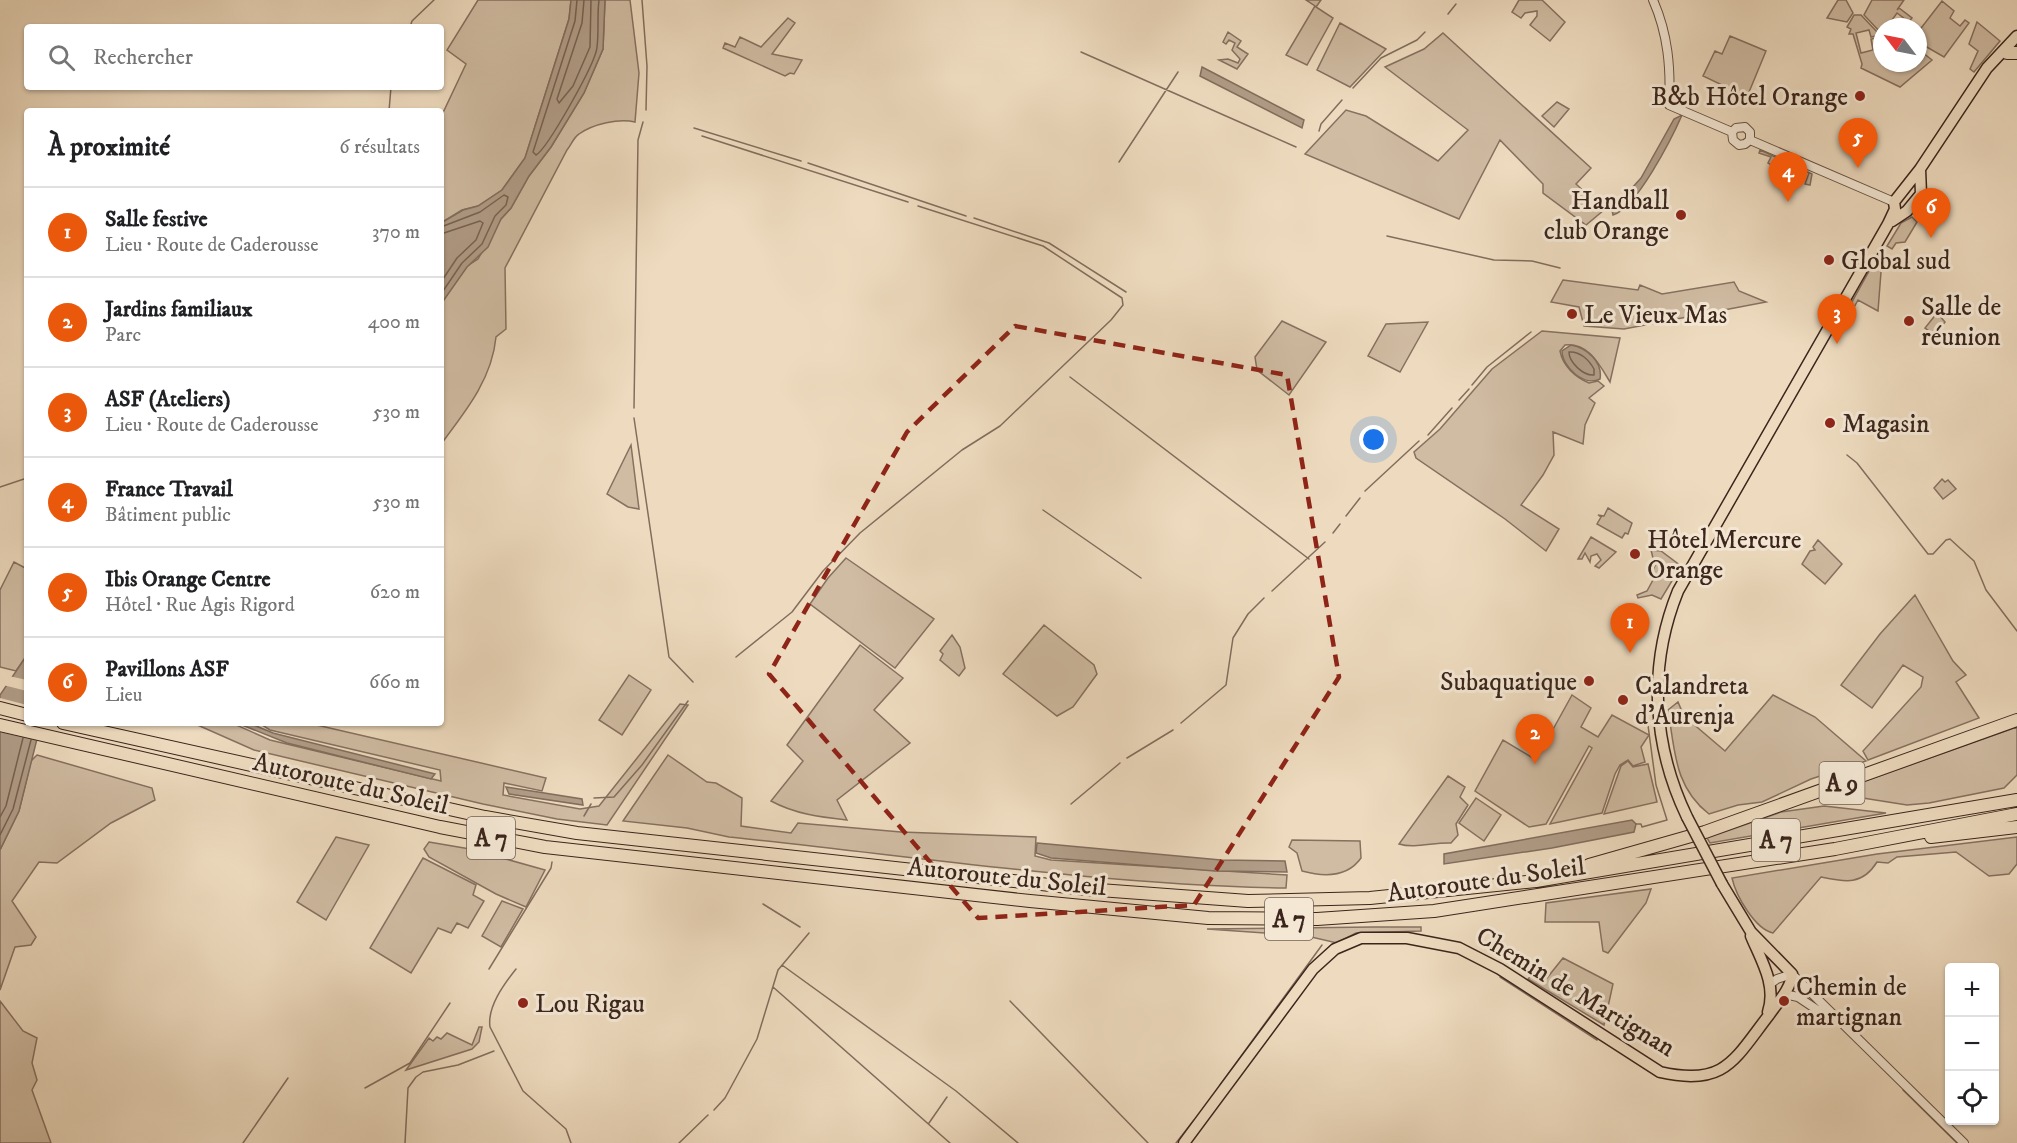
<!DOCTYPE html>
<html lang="fr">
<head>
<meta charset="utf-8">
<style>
	body { margin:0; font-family:"IM FELL DW Pica",serif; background:#f6f6f6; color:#202124 }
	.controls { position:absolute; right:18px; bottom:18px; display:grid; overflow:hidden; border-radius:6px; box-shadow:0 2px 4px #0004 }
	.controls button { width:54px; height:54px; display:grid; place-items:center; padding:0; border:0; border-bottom:2px solid #e0e0e0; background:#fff; color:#202124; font:30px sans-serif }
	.compass { position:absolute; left:1873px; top:18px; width:54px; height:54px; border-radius:50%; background:#fff; box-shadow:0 2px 4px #0004; rotate:302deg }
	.you { position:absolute; left:1374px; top:440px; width:21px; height:21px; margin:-15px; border:4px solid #fff; border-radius:50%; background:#1a73e8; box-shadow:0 0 0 9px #1a73e833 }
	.badge { display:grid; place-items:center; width:39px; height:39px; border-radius:50%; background:#ea580c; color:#fff; font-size:20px; font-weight:700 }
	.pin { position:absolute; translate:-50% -50px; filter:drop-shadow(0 2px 3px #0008) }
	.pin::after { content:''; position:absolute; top:32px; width:21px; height:18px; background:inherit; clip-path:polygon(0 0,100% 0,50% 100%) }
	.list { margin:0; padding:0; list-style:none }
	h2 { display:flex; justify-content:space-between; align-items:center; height:78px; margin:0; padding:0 24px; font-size:26px }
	h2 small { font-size:20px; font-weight:400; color:#757577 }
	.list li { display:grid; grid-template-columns:39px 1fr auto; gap:18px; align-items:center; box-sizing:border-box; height:90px; padding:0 24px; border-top:2px solid #e0e0e0 }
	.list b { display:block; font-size:22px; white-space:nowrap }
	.list p { margin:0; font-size:20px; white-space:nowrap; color:#757577 }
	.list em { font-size:20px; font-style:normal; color:#757577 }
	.icon { flex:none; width:33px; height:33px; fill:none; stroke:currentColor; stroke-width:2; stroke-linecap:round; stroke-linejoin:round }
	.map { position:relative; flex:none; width:2017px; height:1143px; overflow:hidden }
	.search { position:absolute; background:#fff; box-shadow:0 2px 4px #0004; left:24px; top:24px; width:420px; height:66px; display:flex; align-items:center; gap:15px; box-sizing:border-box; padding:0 21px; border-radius:6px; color:#757577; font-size:22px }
	.panel { position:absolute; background:#fff; box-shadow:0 2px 4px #0004; left:24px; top:108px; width:420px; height:618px; border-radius:6px }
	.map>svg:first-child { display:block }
	.green { fill:#d0bca3; stroke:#867060; stroke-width:1.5 }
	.water { fill:#b19d88; stroke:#826d5d; stroke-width:1.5 }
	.pier { fill:#eedbbf }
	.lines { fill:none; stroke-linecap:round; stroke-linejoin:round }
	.shore { stroke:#766152; stroke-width:1.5 }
	.stream { stroke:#826d5d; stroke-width:1.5 }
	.minor-casing { stroke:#685245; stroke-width:10 }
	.major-casing { stroke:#3b251c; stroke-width:13 }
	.highway-casing { stroke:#3b251c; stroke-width:14 }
	.minor { stroke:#f4e8d5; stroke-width:8 }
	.major { stroke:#eedbbf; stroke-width:10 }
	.highway { stroke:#eedbbf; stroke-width:12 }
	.major-bridge-casing { stroke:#3b251c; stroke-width:13; stroke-linecap:butt }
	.major-bridge { stroke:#eedbbf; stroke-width:10 }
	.marked { fill:none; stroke:#8f2418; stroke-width:4.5; stroke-dasharray:12 8; stroke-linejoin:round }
	.poi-dot { fill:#8f2418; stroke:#f4e8d5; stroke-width:2 }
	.labels { text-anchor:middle; stroke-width:6; stroke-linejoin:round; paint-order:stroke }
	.shield { fill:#f4e8d5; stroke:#726054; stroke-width:1.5 }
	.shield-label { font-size:24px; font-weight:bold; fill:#3b251c }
	.poi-label { font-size:26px; fill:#3b251c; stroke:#f4e8d5; text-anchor:start }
	.street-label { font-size:26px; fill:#3b251c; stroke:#f4e8d5 }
</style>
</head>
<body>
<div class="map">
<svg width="2017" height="1143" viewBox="0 0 2017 1143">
	<rect width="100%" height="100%" fill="#eedbbf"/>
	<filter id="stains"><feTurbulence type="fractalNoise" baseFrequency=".00333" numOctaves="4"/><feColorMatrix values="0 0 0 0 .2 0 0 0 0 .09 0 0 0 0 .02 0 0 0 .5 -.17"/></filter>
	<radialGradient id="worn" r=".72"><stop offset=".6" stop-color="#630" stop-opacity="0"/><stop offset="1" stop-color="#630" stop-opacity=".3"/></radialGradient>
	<path class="green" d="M478 0H571L569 19 525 158 502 190 478 206 462 210 441 223V117L466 64 447 50Z
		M605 0H630L639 73 635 122C619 118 593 124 579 134 574 137 571 145 567 150L505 268 506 329 496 337C492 379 466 411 441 444V304L467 266 478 259 501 219 511 208 529 176 551 147 584 93 603 49Z
		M1306 0H1321L1316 7 1333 18 1307 65 1286 55 1315 6Z
		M1519 0H1542L1565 22 1550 41 1530 25 1537 16V11L1525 13 1521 18 1512 12Z
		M1838 0H1846L1853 13 1847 22 1827 18Z
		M1872 0H1904L1897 10 1899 8 1912 18 1909 22 1897 13 1887 27H1882V34L1864 15Z
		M1942 1 1954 11 1950 18 1960 26 1965 20 1969 23 1944 57 1918 42V32Z
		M1854 15H1861L1880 35 1871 37 1869 30 1856 33 1861 53 1873 50 1871 39 1882 37V63H1918V49L1932 60 1900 87 1861 68 1862 64 1853 34H1849L1851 29 1847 27Z
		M788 18 795 23 772 54 802 60 794 74 790 73 785 76 723 48 725 43 735 47 740 37 761 47Z
		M1977 22 2000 41 1974 72 1970 69 1978 51 1969 44Z
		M1340 23 1386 49 1350 87 1317 70Z
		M1228 32 1241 41 1237 47 1248 54 1237 69 1219 60 1228 59 1238 63 1240 59 1232 50 1235 43 1229 40 1226 44 1223 42Z
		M1443 33 1591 168 1576 184 1604 210 1586 225 1543 193V184L1500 140 1459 219 1305 154 1346 110 1366 116 1438 161 1468 130 1385 67 1424 49Z
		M1730 36 1766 51 1747 97 1703 76 1715 51 1722 54Z
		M1557 102 1569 109 1554 127 1542 116Z
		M1760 150 1812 174 1810 185 1805 184 1809 173 1795 167 1791 177 1786 176 1791 166 1777 160 1771 169 1773 166 1768 163 1771 157 1759 153Z
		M1912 217 1917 222 1905 242 1896 243 1892 249 1887 246 1901 223Z
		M1878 255 1882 259 1878 311 1858 300 1851 313 1847 311Z
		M1563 280 1638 290 1640 285 1662 294 1734 282 1739 291 1766 302 1624 329 1584 326 1579 307 1551 302Z
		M1937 313 1945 322 1935 335 1925 328Z
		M1282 321 1326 342 1289 395 1257 370 1255 357Z
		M1428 322 1400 372 1368 356 1386 324Z
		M1542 331 1620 338 1610 382C1599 364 1589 343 1565 345L1560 351C1563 366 1575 377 1589 383L1598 381 1604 386 1589 398 1595 403 1585 425 1583 444 1553 432 1554 455 1543 475 1521 505 1559 529 1546 551 1505 519 1416 458 1414 452 1440 429 1492 369Z
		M631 445 639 509 628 507 607 494Z
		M1942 479 1945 482 1948 480 1956 489 1943 499 1934 488Z
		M1608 508 1632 523 1628 534 1625 533 1622 538 1597 524 1601 517 1598 515 1604 516Z
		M1591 537 1616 552 1599 568 1595 566 1601 560 1597 554 1591 556 1590 562 1585 553 1582 559H1578Z
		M1818 540 1842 564 1825 584 1802 564 1810 551 1815 550 1813 547Z
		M1651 550 1661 551 1681 566 1661 599 1652 595 1638 598 1637 595 1647 591 1654 578 1651 573 1655 566Z
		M846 558 934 619 895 668 810 604 828 578Z
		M14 562 27 569V655L16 671 0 667V590Z
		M1915 595 1953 661 1966 675 1956 682 1979 718 1868 760 1863 751 1921 687 1923 677 1903 665 1872 708 1841 685 1880 634Z
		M1044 625 1094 665 1097 674 1073 707 1057 716 1003 674Z
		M952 635 960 647 965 668 959 676 940 660 943 654 940 651Z
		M860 645 903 678 874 710 910 743 837 800 847 820C820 817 795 814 771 801L803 761 787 745Z
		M629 675 651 690 622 735 599 720Z
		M1572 695 1591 708 1581 727 1598 737 1612 715 1649 735 1641 747 1645 762 1633 766 1628 760 1620 765 1615 774 1602 813 1550 824 1592 748 1589 746 1546 824 1529 827 1475 791 1503 740 1536 760Z
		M1773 695 1815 717 1866 761 1811 779 1762 802 1738 805 1709 814C1674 787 1675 750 1668 710L1678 702 1684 716 1725 751Z
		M680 704 688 705 607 825 557 819 483 804 254 750 193 723H232L270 740 441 781 440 770 270 730 259 723H308L546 778 542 791 504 783 503 795 580 809 599 806Z
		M2017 727V775L2004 788 1929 803 1907 805 1831 793Z
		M37 755 152 788 155 800 111 823 57 863 39 862 12 901 36 937 31 945 15 947 0 990V850L19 811 31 761Z
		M668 755 707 782 716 783 742 798 741 826 791 833 798 823 901 832 1036 837 1035 856 1051 860 1287 875 1286 888C1100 885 914 856 729 837L687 828 623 821Z
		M1628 761 1633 767 1648 764 1657 802 1604 814 1621 766Z
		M1448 776 1465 787 1460 797 1468 805 1456 824 1458 835 1451 843C1434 842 1415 849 1399 844Z
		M1476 798 1501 815 1484 841 1459 823Z
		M1824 806 1886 813 1710 843 1707 838 1781 812Z
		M336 837 369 845 326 920 297 902Z
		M2017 837V864L2009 874 1989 876 1956 852 1897 857 1888 863 1877 862C1862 886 1845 882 1821 877L1773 933C1755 929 1736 896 1732 878L1877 854Z
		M1292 840 1360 841 1361 858C1347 878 1324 877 1302 871L1297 853 1289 847Z
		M429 842 470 849 545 870 526 907 496 894 429 857 424 849Z
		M423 858 476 885 473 895 484 901 468 928 457 923 451 933 438 928 411 973 370 948Z
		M1651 889 1646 903 1608 953 1603 951 1599 922H1545L1546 903Z
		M502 901 523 909 501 947 482 936Z
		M1373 927H1421V931L1356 933 1337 943 1307 936 1207 929Z
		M1563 958 1613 984 1604 1025 1528 979 1535 972 1547 978Z
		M0 1001 23 1031 37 1038 32 1063 37 1080 32 1090 51 1143H0Z
		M479 1027H482L479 1042 472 1049 406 1070 429 1038 433 1041 437 1037 441 1039 447 1033 472 1045Z"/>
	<path class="water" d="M571 0H605L603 49 584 93 551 147 529 176 511 208 501 219 488 247 467 267 441 304V223L463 210 478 206 502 190 525 158 569 19Z
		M1202 67 1304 120 1302 128 1200 76Z
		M1682 115C1672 138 1636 209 1613 215L1612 210 1641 178 1674 119Z
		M1571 345C1587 348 1603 362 1600 379 1584 387 1562 367 1562 351Z
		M27 655V723L37 739 19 811 0 850V695Z
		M237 723H249L273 733 435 774 431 779 287 743Z
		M506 787 582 799 583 805 509 794Z
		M1632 820 1636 824 1634 832 1552 848 1444 864V854Z
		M1037 843 1221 860 1285 861 1287 872 1215 871 1051 858 1036 853Z"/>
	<path class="pier" d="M9 676 27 680V691L3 685Z
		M0 698 27 705V723H49L40 741 0 732Z"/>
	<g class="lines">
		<path class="shore" d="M577 0 575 21 533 152 536 155C547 149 596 63 597 47 599 31 597 15 599 0
			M584 0 582 23 557 99 559 103 573 86 590 47 591 0
			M441 227 480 212 504 195 508 197 506 205 495 216 482 244 462 263 441 294
			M441 234 480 221 483 223 476 240 457 258 441 282
			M1569 352C1580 351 1589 360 1594 369V375C1583 376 1569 362 1569 352Z
			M0 817 6 806 23 738
			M0 835 13 809 31 740"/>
		<path class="stream" d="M642 0 647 66 646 110
			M1448 14 1456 4
			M410 27 412 21 434 0
			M1081 52 1296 147
			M1353 88 1381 58 1417 40 1425 32
			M389 111 391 87
			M694 128 801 161
			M1319 131 1321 124 1342 100
			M702 136 908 202
			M1119 162 1178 72
			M808 163 966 216
			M974 218 1049 243 1126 292
			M1387 236 1494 260 1532 261 1560 268
			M1070 377 1309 559
			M1472 385 1487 367 1531 332
			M1459 400 1469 389
			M634 408 638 140 643 122
			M634 418 669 657 693 682
			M1428 435 1452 408
			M1847 455 1857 463 1928 554H1933L1946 540 1950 539 1974 561 1986 590 2017 631
			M0 487 27 478
			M1365 491 1419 441
			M1043 510 1141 578
			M1346 516 1360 498
			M1333 533 1340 524
			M1272 591 1325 542
			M736 657 792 612 823 571 860 533 962 450 1000 426 1111 320 1123 305 1122 298 1043 246 918 206
			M1181 723 1226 685 1233 638 1248 614 1264 598
			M1127 758 1173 730
			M594 798 614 797 642 765 688 701
			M1071 804 1120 763
			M584 816 591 804
			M1636 824H1641L1642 827 1667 820 1656 785 1647 718
			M763 904 800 927
			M782 965 956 1091 1018 1143
			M489 969 551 868 552 862
			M516 969C504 984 487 1007 490 1027L523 1091 566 1129 571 1143
			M1500 977 1597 1040
			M773 987 950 1143
			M1010 1001 1148 1143
			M1220 1085 1322 945
			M365 1088 410 1063 450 1003
			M1903 1090 1957 1143
			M714 1110 725 1098 757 1039 778 970 809 933
			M929 1123 947 1097
			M243 1143 288 1078
			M405 1143 408 1088 416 1077 423 1072 458 1065 494 1051
			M679 1143 708 1115
			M1176 1143 1194 1120"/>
		<defs>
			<path id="minor" d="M1653 0C1668 34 1671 68 1669 105L1732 132
				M1732 132 1736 128 1745 127 1750 132V140
				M1732 132 1733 140 1739 145 1745 144 1750 140
				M1750 140 1894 202
				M1770 984 1777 979 1792 974 1964 1143
				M1784 994 1798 997 1828 1017"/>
			<path id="major" d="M1892 221 1907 211 1921 194 1920 169
				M1687 817C1652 744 1648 665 1678 591L1888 224 1895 209 1894 202 1920 169 1987 68 2017 36
				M1751 936C1761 960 1777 985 1768 1012
				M1184 1143 1313 969 1335 949 1361 938H1407L1459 948 1500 969 1660 1072C1725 1087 1734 1060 1769 1015 1777 1003 1791 989 1792 974L1751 932 1722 884"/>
			<path id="highway" d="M2007 53H2017
				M0 708 27 715
				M63 723 485 817 577 833 1086 889 1248 901 1370 898 1536 881 2017 800
				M0 725 440 827 545 847 1030 901 1208 918 1317 919 1434 911 1835 849 2017 814
				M1931 837 2017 827
				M1589 865 1705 832 2017 720"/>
		</defs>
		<use href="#minor" class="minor-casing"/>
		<use href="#major" class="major-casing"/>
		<use href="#highway" class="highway-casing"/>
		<use href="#minor" class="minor"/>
		<use href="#major" class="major"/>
		<use href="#highway" class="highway"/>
		<defs>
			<path id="major-bridge" d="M1687 817 1722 884"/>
		</defs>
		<use href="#major-bridge" class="major-bridge-casing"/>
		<use href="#major-bridge" class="major-bridge"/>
	</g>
	<path class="marked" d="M1015 326 1287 375 1339 677 1194 905 978 918 769 674 907 432Z"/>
	<g class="poi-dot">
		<circle cx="1860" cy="96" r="6"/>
		<circle cx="1681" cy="215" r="6"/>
		<circle cx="1829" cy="260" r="6"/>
		<circle cx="1572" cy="314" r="6"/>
		<circle cx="1909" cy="321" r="6"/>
		<circle cx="1830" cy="423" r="6"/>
		<circle cx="1635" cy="554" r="6"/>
		<circle cx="1589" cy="681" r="6"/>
		<circle cx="1623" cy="700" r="6"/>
		<circle cx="1784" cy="1001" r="6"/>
		<circle cx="523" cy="1003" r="6"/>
	</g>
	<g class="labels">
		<g class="shield">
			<rect x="1819.5" y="762" width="45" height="42" rx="4.5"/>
			<rect x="467" y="817" width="48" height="42" rx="4.5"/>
			<rect x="1752" y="819" width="48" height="42" rx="4.5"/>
			<rect x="1265" y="898" width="48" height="42" rx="4.5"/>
		</g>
		<g class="shield-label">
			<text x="1842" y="791">A 9</text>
			<text x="491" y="846">A 7</text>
			<text x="1776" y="848">A 7</text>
			<text x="1289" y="927">A 7</text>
		</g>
		<g class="poi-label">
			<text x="1848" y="105" text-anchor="end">B&amp;b Hôtel Orange</text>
			<text x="1669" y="209" text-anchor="end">Handball<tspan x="1669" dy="30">club Orange</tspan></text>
			<text x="1841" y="269">Global sud</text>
			<text x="1921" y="315">Salle de<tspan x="1921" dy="30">réunion</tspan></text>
			<text x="1584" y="323">Le Vieux Mas</text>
			<text x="1842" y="432">Magasin</text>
			<text x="1647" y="548">Hôtel Mercure<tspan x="1647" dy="30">Orange</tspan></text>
			<text x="1577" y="690" text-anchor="end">Subaquatique</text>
			<text x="1635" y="694">Calandreta<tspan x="1635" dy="30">d'Aurenja</tspan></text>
			<text x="1796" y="995">Chemin de<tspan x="1796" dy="30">martignan</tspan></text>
			<text x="535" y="1012">Lou Rigau</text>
		</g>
		<g class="street-label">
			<text transform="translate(351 783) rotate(13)" y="9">Autoroute du Soleil</text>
			<text transform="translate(1007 876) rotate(6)" y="9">Autoroute du Soleil</text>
			<text transform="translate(1486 879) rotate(-8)" y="9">Autoroute du Soleil</text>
			<text transform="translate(1576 991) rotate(31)" y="9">Chemin de Martignan</text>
		</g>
	</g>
	<rect width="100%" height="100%" filter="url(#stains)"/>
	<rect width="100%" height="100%" fill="url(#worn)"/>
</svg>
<div class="controls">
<button>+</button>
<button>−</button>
<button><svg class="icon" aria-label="locate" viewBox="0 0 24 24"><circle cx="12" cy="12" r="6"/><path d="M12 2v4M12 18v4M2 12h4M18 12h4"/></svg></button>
</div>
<svg class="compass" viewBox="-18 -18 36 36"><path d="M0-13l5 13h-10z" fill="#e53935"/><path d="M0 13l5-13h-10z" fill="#757577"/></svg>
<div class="you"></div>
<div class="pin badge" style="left:1630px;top:653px">1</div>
<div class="pin badge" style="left:1535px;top:764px">2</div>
<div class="pin badge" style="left:1837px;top:344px">3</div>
<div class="pin badge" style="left:1788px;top:202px">4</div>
<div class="pin badge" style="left:1858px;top:168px">5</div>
<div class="pin badge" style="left:1931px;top:238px">6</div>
<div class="search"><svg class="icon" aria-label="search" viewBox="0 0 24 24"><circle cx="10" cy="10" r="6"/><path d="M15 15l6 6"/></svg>Rechercher</div>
<section class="panel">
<h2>À proximité<small>6 résultats</small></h2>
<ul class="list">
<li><span class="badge">1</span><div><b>Salle festive</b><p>Lieu · Route de Caderousse</p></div><em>370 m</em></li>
<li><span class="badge">2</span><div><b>Jardins familiaux</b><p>Parc</p></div><em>400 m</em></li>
<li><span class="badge">3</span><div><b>ASF (Ateliers)</b><p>Lieu · Route de Caderousse</p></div><em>530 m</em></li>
<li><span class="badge">4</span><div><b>France Travail</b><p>Bâtiment public</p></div><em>530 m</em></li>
<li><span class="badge">5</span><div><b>Ibis Orange Centre</b><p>Hôtel · Rue Agis Rigord</p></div><em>620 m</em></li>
<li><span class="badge">6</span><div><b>Pavillons ASF</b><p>Lieu</p></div><em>660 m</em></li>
</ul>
</section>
</div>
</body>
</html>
